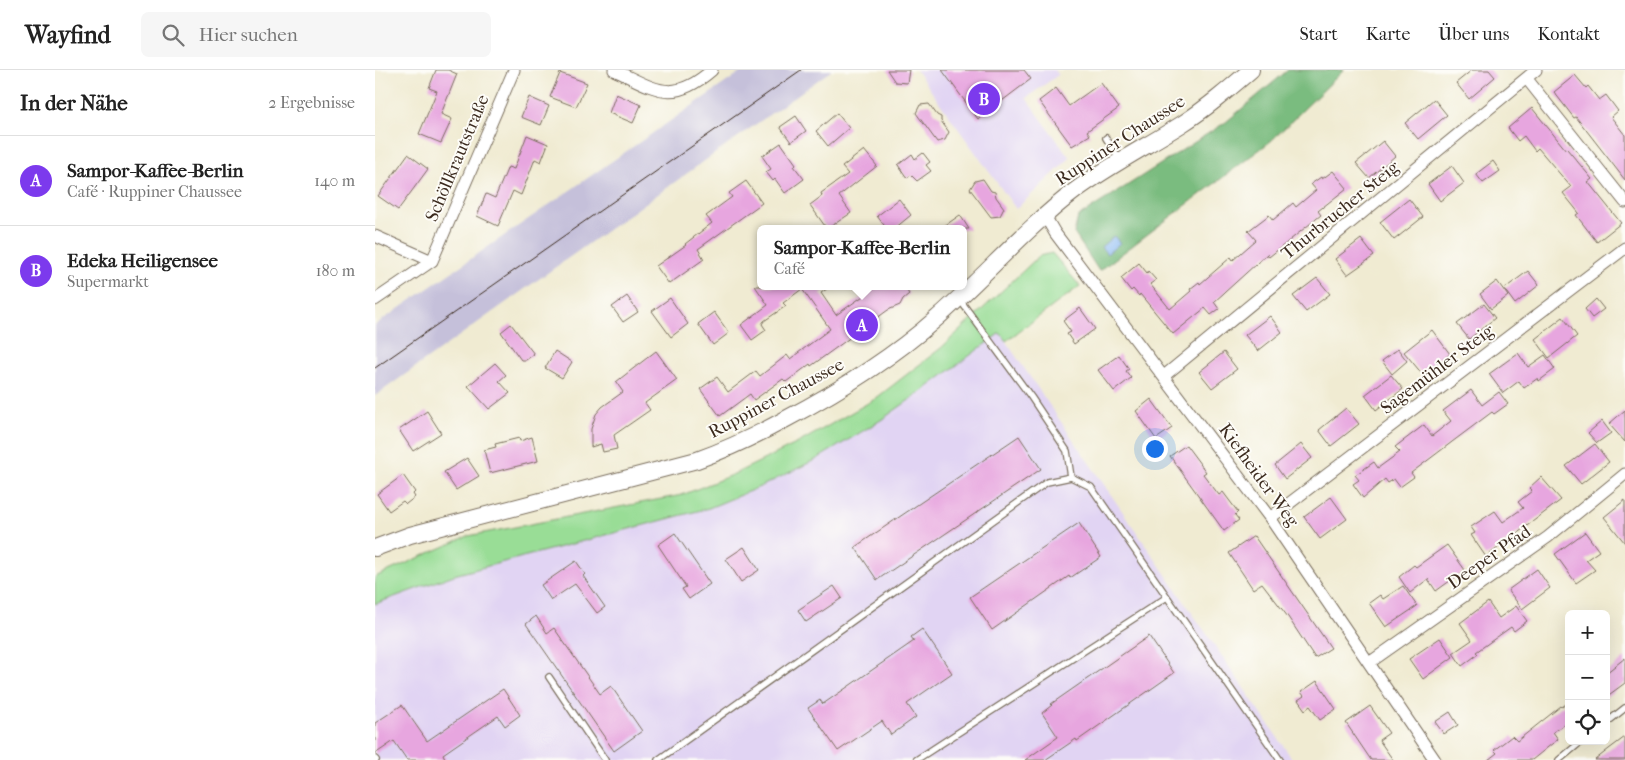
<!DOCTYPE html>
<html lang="de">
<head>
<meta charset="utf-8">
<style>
	body { margin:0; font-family:"IM FELL French Canon",serif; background:#f6f6f6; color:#222 }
	.controls { position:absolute; right:15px; bottom:15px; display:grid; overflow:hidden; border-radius:8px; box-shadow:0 5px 20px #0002 }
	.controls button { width:45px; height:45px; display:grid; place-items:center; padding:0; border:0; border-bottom:1px solid #e0e0e0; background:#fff; color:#222; font:25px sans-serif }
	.you { position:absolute; left:779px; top:378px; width:18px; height:18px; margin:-12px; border:4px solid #fff; border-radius:50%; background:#1a73e8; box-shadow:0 0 0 8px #1a73e833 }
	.badge { display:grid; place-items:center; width:32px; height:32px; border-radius:50%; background:#7c3aed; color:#fff; font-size:16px; font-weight:700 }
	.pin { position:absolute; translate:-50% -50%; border:2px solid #fff; box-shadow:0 1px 5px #0006 }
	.popup { position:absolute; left:382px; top:155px; width:210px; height:65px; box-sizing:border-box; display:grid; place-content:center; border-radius:8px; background:#fff; filter:drop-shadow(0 1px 4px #0005); font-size:16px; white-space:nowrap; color:#767676 }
	.popup b { font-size:19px; color:#222 }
	.popup::after { content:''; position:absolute; left:50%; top:100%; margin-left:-10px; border:10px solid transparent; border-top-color:#fff }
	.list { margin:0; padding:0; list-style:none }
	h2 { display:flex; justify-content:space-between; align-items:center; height:65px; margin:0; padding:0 20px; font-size:21px }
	h2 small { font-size:16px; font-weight:400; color:#767676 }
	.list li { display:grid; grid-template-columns:32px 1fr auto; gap:15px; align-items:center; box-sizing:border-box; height:90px; padding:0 20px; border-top:1px solid #e0e0e0 }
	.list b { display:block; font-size:19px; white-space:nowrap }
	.list p { margin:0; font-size:16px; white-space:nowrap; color:#767676 }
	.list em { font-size:16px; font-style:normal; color:#767676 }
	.icon { flex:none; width:28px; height:28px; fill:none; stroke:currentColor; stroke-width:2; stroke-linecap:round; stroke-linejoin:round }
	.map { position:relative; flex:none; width:1250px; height:690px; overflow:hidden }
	header { display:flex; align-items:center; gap:30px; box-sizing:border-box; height:70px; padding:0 25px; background:#fff; border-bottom:1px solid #e0e0e0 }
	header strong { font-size:24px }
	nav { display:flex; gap:28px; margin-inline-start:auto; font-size:18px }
	.search { width:350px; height:45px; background:#f6f6f6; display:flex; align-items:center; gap:12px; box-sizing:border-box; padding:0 18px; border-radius:8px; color:#767676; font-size:19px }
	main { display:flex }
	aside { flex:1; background:#fff }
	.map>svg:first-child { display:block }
	.built { fill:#e1d4f3 }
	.industrial { fill:#c5c0da }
	.green { fill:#99dd96; stroke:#6a845a }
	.forest { fill:#7abc7f; stroke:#5a734e }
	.water { fill:#87b9f4; stroke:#617289 }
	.building { fill:#e7a6df }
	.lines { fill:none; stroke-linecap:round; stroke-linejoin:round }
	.lane-casing { stroke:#7a6e5d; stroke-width:8 }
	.street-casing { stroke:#7a6e5d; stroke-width:13 }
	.secondary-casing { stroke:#7a6e5d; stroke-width:18 }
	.lane { stroke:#fff; stroke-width:5.5 }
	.street { stroke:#fff; stroke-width:11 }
	.secondary { stroke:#fff; stroke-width:16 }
	.tram { stroke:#3b2a1e; stroke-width:1 }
	.labels { text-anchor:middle; stroke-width:4; stroke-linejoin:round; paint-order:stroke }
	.street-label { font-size:18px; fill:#3b2a1e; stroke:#fdfcf7 }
</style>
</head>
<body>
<header>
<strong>Wayfind</strong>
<div class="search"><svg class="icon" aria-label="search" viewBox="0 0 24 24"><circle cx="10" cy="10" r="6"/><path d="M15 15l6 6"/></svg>Hier suchen</div>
<nav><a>Start</a><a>Karte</a><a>Über uns</a><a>Kontakt</a></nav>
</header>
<main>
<aside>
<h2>In der Nähe<small>2 Ergebnisse</small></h2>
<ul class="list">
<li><span class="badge">A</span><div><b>Sampor-Kaffee-Berlin</b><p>Café · Ruppiner Chaussee</p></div><em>140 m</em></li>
<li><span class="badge">B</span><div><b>Edeka Heiligensee</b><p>Supermarkt</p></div><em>180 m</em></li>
</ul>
</aside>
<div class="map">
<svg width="1250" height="690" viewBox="0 0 1250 690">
	<rect width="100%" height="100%" fill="#fdfcf7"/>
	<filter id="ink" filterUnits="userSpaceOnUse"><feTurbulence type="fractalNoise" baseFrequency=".02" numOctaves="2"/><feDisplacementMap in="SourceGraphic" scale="10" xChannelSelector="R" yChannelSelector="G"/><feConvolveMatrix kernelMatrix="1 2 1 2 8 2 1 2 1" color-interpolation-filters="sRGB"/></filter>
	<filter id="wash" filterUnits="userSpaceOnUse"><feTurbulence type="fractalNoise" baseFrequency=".0096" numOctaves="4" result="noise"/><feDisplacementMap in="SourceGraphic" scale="20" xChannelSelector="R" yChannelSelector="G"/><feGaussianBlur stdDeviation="1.12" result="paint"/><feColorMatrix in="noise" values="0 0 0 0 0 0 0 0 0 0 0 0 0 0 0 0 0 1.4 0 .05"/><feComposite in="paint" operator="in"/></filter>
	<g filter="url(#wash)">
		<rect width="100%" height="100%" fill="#f0ebd2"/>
		<path class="built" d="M541 0H679L683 5 651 28 695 88 641 139Z
			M625 263 918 690H0V534L79 505 309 445 355 430 442 389 506 350 550 319Z"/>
		<path class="industrial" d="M369 0H457L0 326V255Z"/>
		<path class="green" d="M677 183 705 216 631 271 625 263 550 319 506 350 442 389 387 416 334 438 79 505 0 534V507L93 466 307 425 359 404 423 373 500 329 566 278 664 186Z"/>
		<path class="forest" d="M913 0H969L896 71 724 201 699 163 703 147 851 52Z"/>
		<path class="water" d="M739 166 745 173 732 184 726 177Z"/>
		<g id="blocks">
			<path class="building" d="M61 0H73L82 4 66 44 77 49 66 73 44 64 62 21 54 18Z
				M512 0H534L532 13 520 12Z
				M567 0H649L656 9 603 49Z
				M1097 0H1114L1120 7 1094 29 1081 13Z
				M185 3 212 13 201 37 175 27Z
				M1200 5 1211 18 1213 16 1224 30 1231 25 1243 41 1236 47 1250 65V110L1201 47 1199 48 1179 22Z
				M726 13 744 38 712 61 715 65 697 76 664 31 681 18 694 36Z
				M241 24 266 35 258 53 234 43Z
				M154 27 174 36 166 55 146 47Z
				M1059 29 1072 45 1043 69 1030 53Z
				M554 34 562 45 566 47V51L574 62 570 70 562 72 541 43 545 35Z
				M1157 38 1191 80 1192 79 1217 109 1213 112 1246 153 1222 172 1201 145 1204 143 1188 123 1196 117 1163 78 1160 81 1149 66 1143 71 1133 58Z
				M462 43 474 58 453 76 441 61Z
				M421 46 431 61 416 72 405 57Z
				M152 65 173 74 166 92 160 89 146 125 138 121 123 156 102 146 111 124 120 128 133 97 139 99Z
				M1008 71 1020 86 994 108 981 93Z
				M406 73 421 94 419 96 429 109 410 123 400 109 398 111 391 102 396 99 387 86Z
				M489 80 502 96 464 126 476 143 452 159 435 135 447 126 446 123 473 104 467 97Z
				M548 83 555 92 551 95 556 101 542 111 536 105 532 108 523 95 537 84 540 89Z
				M33 84 53 99 23 140 3 126Z
				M1118 91 1125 101 1108 113 1101 104Z
				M1077 96 1089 113 1065 131 1053 114Z
				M958 101 972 118 943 141 946 145 894 187 892 184 839 232 844 239 836 245 830 238 798 264 765 224 764 226 758 219 756 221 746 208 764 193 772 203 773 201 781 210 775 214 795 239 816 221 815 219 824 212 825 214 856 187 858 190 881 170 873 161 894 145 898 150 918 133 921 137 941 120 936 114 946 107 947 109Z
				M608 109 616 121 620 122 621 127 629 138 625 146 616 147 595 119 600 111Z
				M371 111 387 133 323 179 329 189 294 214 281 196 311 175 310 174 337 153 331 146 357 127 354 123Z
				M524 129 536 145 519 159H512L502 146Z
				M1034 129 1048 147 1019 170 1005 152Z
				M585 145 594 159H565Z
				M986 169 999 186 972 205 960 189Z
				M1153 201 1164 215 1140 234 1129 219Z
				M942 208 955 224 931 242 918 226Z
				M1122 211 1133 226 1116 239 1105 224Z
				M380 216H456L446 223 461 245 494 222 490 216H529L534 224 528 229 525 235 513 240 436 296 435 294 411 312 408 309 379 330 375 324 345 346 325 319 342 307 353 322 381 301 385 306 412 285 415 289 455 259 427 219 408 233 411 236 389 251 387 254 391 260 377 270 366 255 393 235Z
				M252 226 263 242 248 252 237 237Z
				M295 228 313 254 296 267 277 241Z
				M1221 229 1229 239 1217 248 1210 239Z
				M1109 234 1120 248 1094 269 1082 254Z
				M705 238 720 259 699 274 692 264 696 262 688 251Z
				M339 242 354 263 338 275 323 254Z
				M895 246 907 262 883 281 870 265Z
				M1188 247 1202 266 1174 288 1160 269Z
				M136 254 159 284 151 290H146L126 262Z
				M1057 260 1075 284 1048 305 1029 282Z
				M1023 279 1032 291 1017 304 1007 291Z
				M180 281 197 292 187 308 170 298Z
				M281 281 302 310 270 333 275 340 239 365 242 379 228 382 226 374 216 377V359L221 344 227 337 248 322 241 312Z
				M849 282 862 299 837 318 824 302Z
				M1143 283 1153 297 1170 285 1180 299 1164 311 1163 308 1149 318 1144 311 1128 323 1114 304Z
				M744 285 754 299 751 301 756 308 739 321 723 300Z
				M120 293 131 305 124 311 135 323 114 339 93 316Z
				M1016 305 1028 319 1001 340 990 325Z
				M1096 320 1107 335 1124 322 1133 334 1119 344 1117 342 1077 372 1036 403 1039 407 1025 417 1019 409 1013 413 1010 409 988 428 978 414 984 410 980 405 999 392 1003 398 1025 382 1020 377 1049 355 1057 366 1076 351 1068 341Z
				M776 329 797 358 781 369 761 341Z
				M971 338 984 354 956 376 944 360Z
				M1250 340V372L1234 354Z
				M52 341 66 363 38 381 24 360Z
				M1227 351 1236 363 1222 373 1213 363Z
				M644 366 666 399 502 510 480 477Z
				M157 367 163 391 115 403 109 380 121 377 120 374 144 368 145 371Z
				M926 374 937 388 910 409 900 395Z
				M1220 374 1234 392 1206 414 1191 396Z
				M811 375 831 402 828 404 844 425 848 422 863 442 860 445 864 450 849 461 795 386Z
				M92 388 104 406 81 420 69 402Z
				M28 405 40 422 38 424 40 427 31 434 28 431 14 441 2 424Z
				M1166 407 1186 430 1111 487 1096 465 1100 463 1096 457 1120 441 1128 452 1148 438 1143 432 1157 421 1154 418Z
				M956 427 972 449 945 469 929 447Z
				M1250 430V473L1229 447Z
				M704 453 726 487 695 508 694 506 617 560 595 527Z
				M1210 462 1224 481 1211 490 1220 500 1201 513 1180 484Z
				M300 463 335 514 314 529 307 519 311 517 283 475Z
				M879 466 956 578 940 588 913 547 887 513 878 519 854 483Z
				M1072 475 1090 500 1061 521 1053 509 1035 523 1024 507 1039 495 1041 497Z
				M369 477 384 500 366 512 351 489Z
				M201 491 210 504 208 506 230 537 222 543 200 514 176 530 166 515Z
				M1162 499 1175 518 1147 539 1133 520Z
				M459 516 467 528 431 552 423 540Z
				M1028 516 1042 536 1011 557 994 533 1005 525 1008 529Z
				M1113 532 1124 548 1141 536 1152 551 1139 561 1136 557 1101 582 1103 584 1087 596 1078 583 1097 570 1085 553Z
				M161 546 172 563 179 558 225 624 236 616 267 661 239 681 151 554Z
				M547 559 577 603 532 634 541 647 516 665 507 651 463 681 433 638 445 630 448 634 539 571 536 567Z
				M774 566 799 603 702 671 701 669 670 690H650L683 667 667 643 677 635 676 634Z
				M1065 568 1078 587 1048 609 1034 589Z
				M1250 588V613L1231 627V603Z
				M942 611 961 639 945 650 935 636 930 640 923 630 929 626 926 622Z
				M128 619 145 645 130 656 123 646 68 684 71 690H32L19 671 0 684V653L27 635 52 671Z
				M1194 632V651L1178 662 1183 669 1157 690H1113L1122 683 1119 680 1137 666 1142 671 1186 636 1187 637Z
				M995 636 1014 663 1004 670 1018 690H996L971 653Z
				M1075 642 1083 655 1069 664 1060 652Z
				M1250 667V690H1220L1234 679Z"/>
		</g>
	</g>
	<g filter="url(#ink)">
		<use href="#blocks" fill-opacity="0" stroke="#7a6e5d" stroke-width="1"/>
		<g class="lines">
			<defs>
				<path id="lane" d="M731 68 745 90
					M585 230 656 327 692 381 696 407
					M174 607 230 690
					M1231 653 1250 638
					M0 689 1 690
					M283 690 672 412 696 407 716 417 905 690
					M541 690 792 527
					M1184 690 1207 671"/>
				<path id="street" d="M239 0C281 19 297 35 337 0
					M1152 9 1250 132
					M670 146 680 163 895 448 1060 690
					M0 166 57 191
					M57 191 139 0
					M0 230 57 191
					M789 306 1161 0
					M895 448 1250 178
					M994 593 1173 467 1250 404"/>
				<path id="secondary" d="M0 478 35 465 322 390C353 379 382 365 411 349 464 321 516 289 562 248 609 207 651 158 701 120 735 95 772 76 807 54 832 38 854 19 876 0"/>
			</defs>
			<use href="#lane" class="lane-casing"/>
			<use href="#street" class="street-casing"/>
			<use href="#secondary" class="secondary-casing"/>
			<use href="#lane" class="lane"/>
			<use href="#street" class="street"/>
			<use href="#secondary" class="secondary"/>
			<path class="tram" d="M0 298 426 0"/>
		</g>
	</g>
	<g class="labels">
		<g class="street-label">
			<text transform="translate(745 70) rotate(-33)" y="6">Ruppiner Chaussee</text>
			<text transform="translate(82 88) rotate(-67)" y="6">Schöllkrautstraße</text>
			<text transform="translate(965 140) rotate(-39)" y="6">Thurbrucher Steig</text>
			<text transform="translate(1062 299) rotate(-37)" y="6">Sagemühler Steig</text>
			<text transform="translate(401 328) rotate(-28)" y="6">Ruppiner Chaussee</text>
			<text transform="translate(884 405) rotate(54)" y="6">Kiefheider Weg</text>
			<text transform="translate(1114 487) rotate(-35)" y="6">Deeper Pfad</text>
		</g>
	</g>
</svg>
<div class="controls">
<button>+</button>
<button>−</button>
<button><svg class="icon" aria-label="locate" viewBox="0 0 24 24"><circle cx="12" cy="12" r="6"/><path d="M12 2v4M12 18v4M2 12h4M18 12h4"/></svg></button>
</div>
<div class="you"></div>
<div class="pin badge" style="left:487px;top:255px">A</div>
<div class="popup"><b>Sampor-Kaffee-Berlin</b>Café</div>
<div class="pin badge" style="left:609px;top:29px">B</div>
</div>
</main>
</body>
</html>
